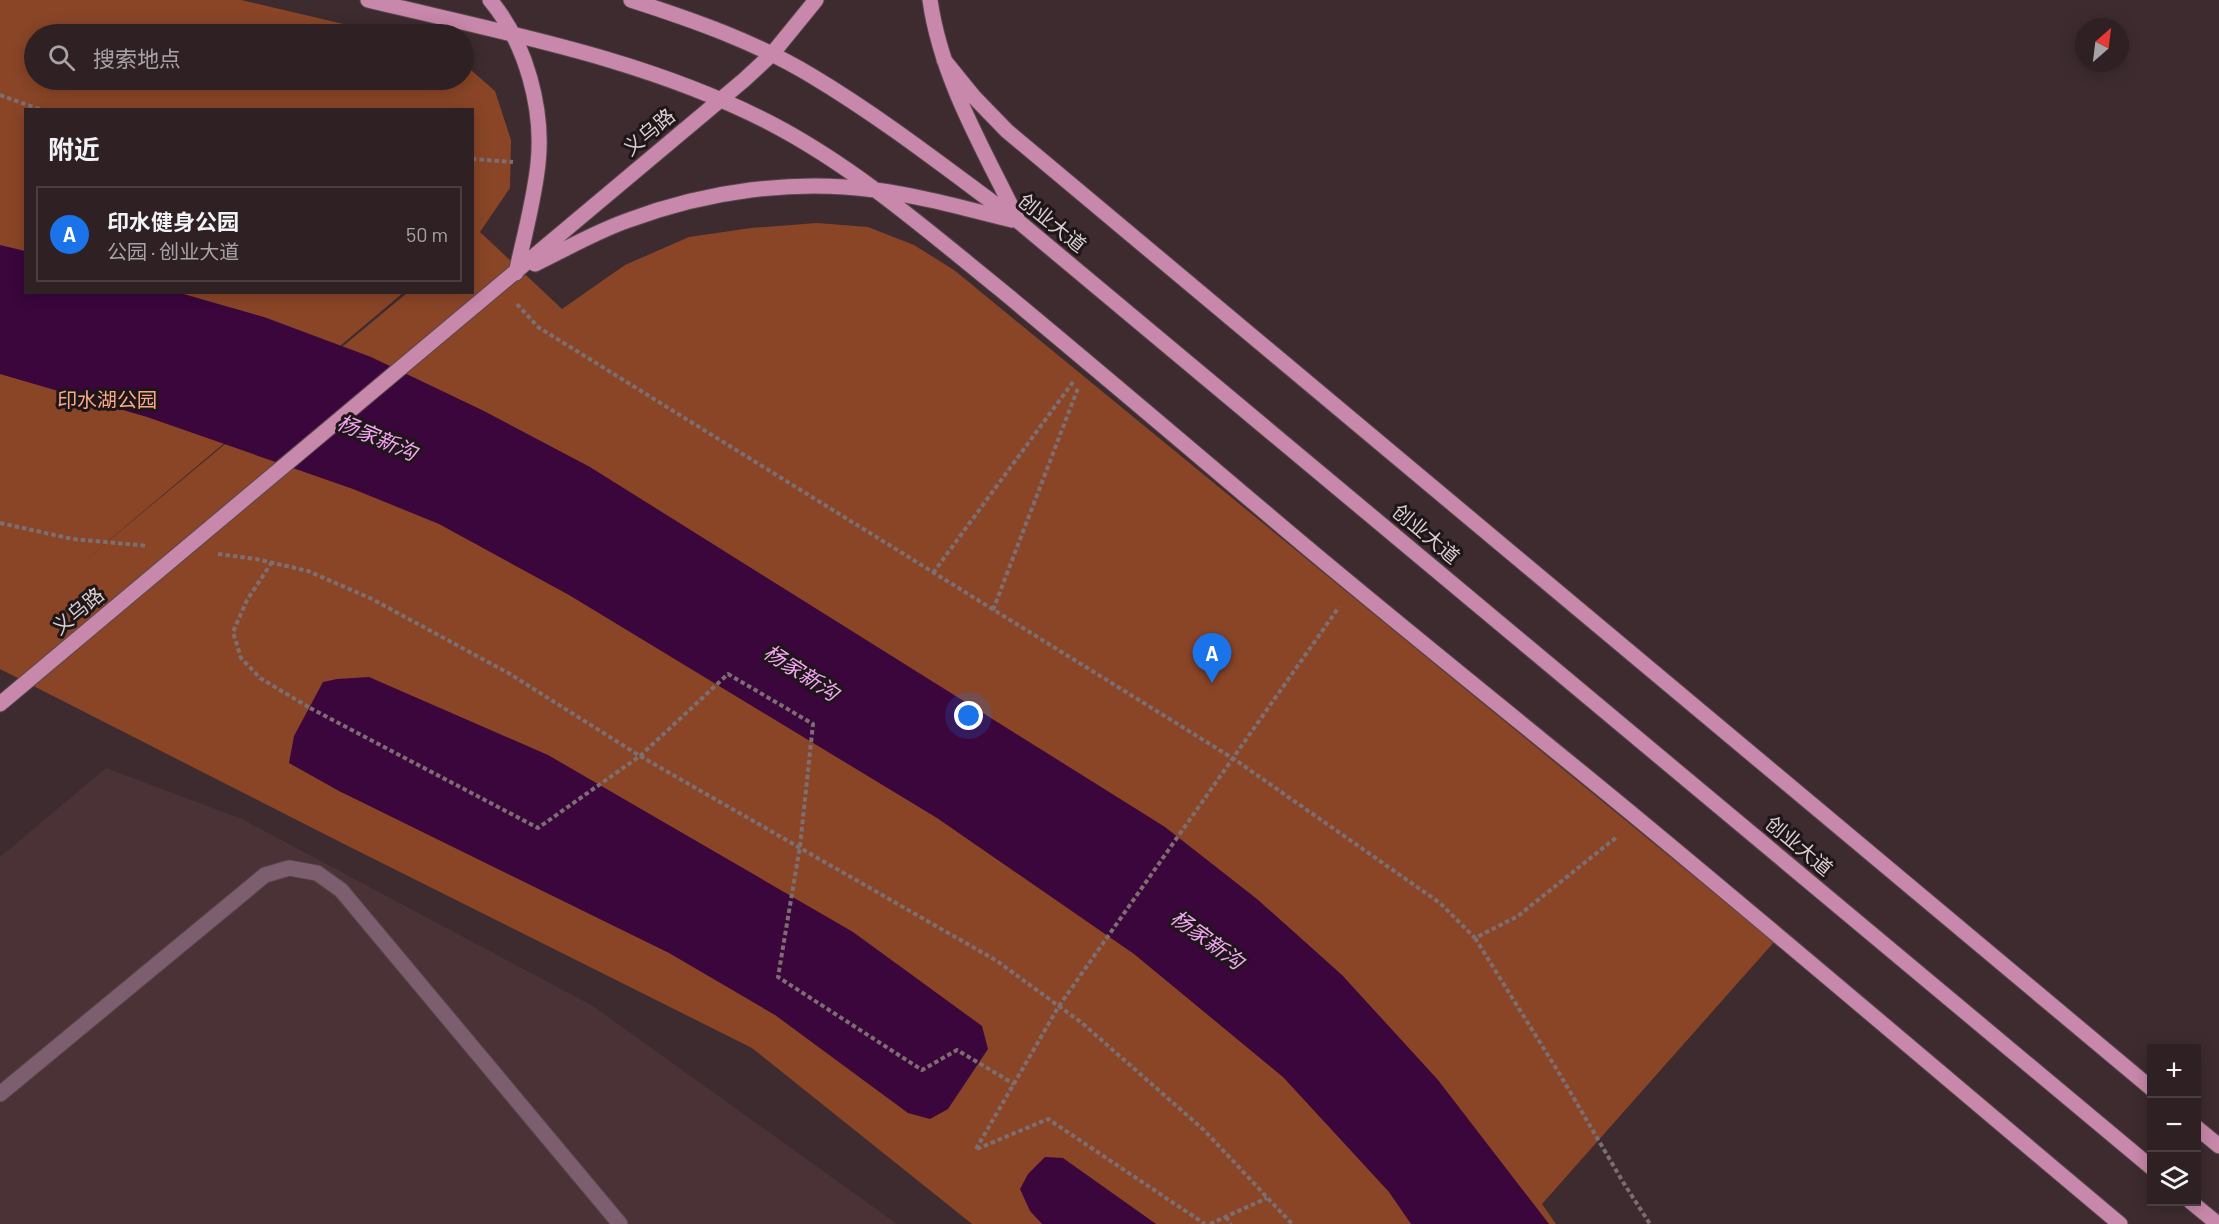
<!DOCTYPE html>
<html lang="zh">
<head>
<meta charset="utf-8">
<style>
	body { margin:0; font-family:Barlow,"Noto Sans SC",sans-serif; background:#3a2d30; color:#f1f3f6 }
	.controls { position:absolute; right:18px; bottom:18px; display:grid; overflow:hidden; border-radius:0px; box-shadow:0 3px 15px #0003 }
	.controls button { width:54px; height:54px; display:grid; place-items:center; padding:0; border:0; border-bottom:2px solid #493e41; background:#2e2023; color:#f1f3f6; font:30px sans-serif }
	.compass { position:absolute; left:2075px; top:18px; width:54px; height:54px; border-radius:50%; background:#2e2023; box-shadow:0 3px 15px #0003; rotate:28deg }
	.you { position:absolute; left:969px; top:716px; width:21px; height:21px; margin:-15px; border:4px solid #fff; border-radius:50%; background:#1a73e8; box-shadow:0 0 0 9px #1a73e833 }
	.badge { display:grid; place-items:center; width:39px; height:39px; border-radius:50%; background:#1a73e8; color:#fff; font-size:20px; font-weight:700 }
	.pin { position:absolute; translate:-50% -50px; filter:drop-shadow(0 2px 3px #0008) }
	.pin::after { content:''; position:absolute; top:32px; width:21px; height:18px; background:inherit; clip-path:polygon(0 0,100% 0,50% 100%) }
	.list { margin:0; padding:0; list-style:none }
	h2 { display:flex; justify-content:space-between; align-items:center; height:78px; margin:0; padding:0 24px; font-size:26px }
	h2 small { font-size:20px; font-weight:400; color:#a7a3a6 }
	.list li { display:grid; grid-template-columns:39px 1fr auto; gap:18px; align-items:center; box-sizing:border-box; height:96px; margin:0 12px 12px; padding:0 12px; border:2px solid #493e41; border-radius:0px }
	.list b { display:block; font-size:22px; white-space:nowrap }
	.list p { margin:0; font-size:20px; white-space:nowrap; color:#a7a3a6 }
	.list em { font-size:20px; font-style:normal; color:#a7a3a6 }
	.icon { flex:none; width:33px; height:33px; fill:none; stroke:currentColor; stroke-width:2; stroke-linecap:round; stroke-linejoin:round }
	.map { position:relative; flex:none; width:2219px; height:1224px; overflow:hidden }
	.search { position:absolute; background:#2e2023; box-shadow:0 3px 15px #0003; left:24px; top:24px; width:450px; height:66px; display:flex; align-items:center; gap:15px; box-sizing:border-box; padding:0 21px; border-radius:33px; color:#a7a3a6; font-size:22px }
	.panel { position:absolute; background:#2e2023; box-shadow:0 3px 15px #0003; left:24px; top:108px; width:450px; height:186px; border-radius:0px }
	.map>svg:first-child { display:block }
	.built { fill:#4b3237 }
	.green { fill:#8a4527; fill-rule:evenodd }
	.water { fill:#3a063c }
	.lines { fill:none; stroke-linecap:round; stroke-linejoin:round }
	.minor-casing { stroke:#59484c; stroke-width:17 }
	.major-casing { stroke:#59484c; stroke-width:17 }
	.path { stroke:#7d6e71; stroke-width:4; stroke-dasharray:4.5 3; stroke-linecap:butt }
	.minor { stroke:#7d5e6f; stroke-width:15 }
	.major { stroke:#c888ab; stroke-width:15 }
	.path-bridge { stroke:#7d6e71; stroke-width:4; stroke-dasharray:4.5 3; stroke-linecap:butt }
	.labels { text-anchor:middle; stroke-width:6; stroke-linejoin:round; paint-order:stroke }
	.street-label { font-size:20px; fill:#daced1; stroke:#1e1618 }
	.park-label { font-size:20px; fill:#fba887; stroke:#1e1618 }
	.water-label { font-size:21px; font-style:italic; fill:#f4a6f4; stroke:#1e1618 }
</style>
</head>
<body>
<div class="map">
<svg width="2219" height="1224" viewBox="0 0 2219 1224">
	<rect width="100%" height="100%" fill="#3d2b2f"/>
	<path class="built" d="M106 768 242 819 593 1006 897 1224H0V857Z"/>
	<path class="green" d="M0 0H241L386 34H34V80H464V64L495 91 511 140 510 188 480 232 562 309 625 265 689 237 751 228 817 223 868 227 914 245 954 270 1774 942 1542 1204 1556 1224H972L752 1048 342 843 0 669ZM26 110H472V292L407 293 77 567 403 293 26 292Z"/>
	<path class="water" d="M0 245 25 251 26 292 180 293 264 317 371 357 484 411 590 467 1165 827 1257 899 1342 975 1438 1080 1549 1224H1411L1389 1192 1283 1077 1134 954 937 818 569 595 439 524 353 489 147 417 0 374Z
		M369 677 548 755 853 932 982 1026 988 1049 948 1109 930 1119 908 1113 775 1015 669 953 339 791 289 763 294 736 323 682 337 679Z
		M1045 1157 1063 1158 1156 1224H1042L1030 1211 1020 1189 1028 1174Z"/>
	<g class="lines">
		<defs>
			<path id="minor" d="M0 1094 265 875 289 868 317 873 341 890 620 1224"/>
			<path id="major" d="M368 0C505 33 647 59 772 124 856 168 928 231 1001 290 1099 371 1195 453 1292 535 1406 631 1522 723 1637 818 1799 952 1959 1089 2120 1224
				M490 0C526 43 544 109 538 164 534 201 524 237 516 273
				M631 0C693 20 756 42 812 76 884 119 951 172 1018 221L2152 1168
				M930 0C941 78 983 148 1017 218
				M944 60 974 97 1007 131 2152 1089
				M535 264C566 249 597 231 629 220 707 191 793 179 875 190 921 196 967 209 1012 220
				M0 704 744 80 772 54 816 0
				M2196 1127 2219 1146
				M2191 1202 2218 1224"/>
		</defs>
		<use href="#minor" class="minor-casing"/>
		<use href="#major" class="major-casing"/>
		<path class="path" d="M0 95 42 110
			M472 159 513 162
			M517 304 538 327 1234 759 1440 903 1475 938 1518 916 1618 836
			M0 523 73 539 148 546
			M218 554 256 559 308 571 372 599 510 674 640 756 997 961 1082 1023 1204 1130 1292 1224
			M272 562 247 600 233 632 241 658 260 678 310 708
			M933 573 1073 382
			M993 610 1078 388
			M1475 938 1559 1073 1623 1182 1650 1224
			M976 1149 1059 1006 1339 607
			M977 1149 1048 1119 1205 1224
			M1226 1217 1231 1224
			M1210 1224 1267 1198"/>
		<use href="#minor" class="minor"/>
		<use href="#major" class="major"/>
		<path class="path-bridge" d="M310 708 538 828 640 756 728 674 813 724 800 846 778 977 922 1070 957 1050 1014 1084"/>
	</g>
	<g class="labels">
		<g class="street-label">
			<text transform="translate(649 132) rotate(-40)" y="7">义乌路</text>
			<text transform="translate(1052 223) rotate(39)" y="7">创业大道</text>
			<text transform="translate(1426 534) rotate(40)" y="7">创业大道</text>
			<text transform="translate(78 611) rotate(-40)" y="7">义乌路</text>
			<text transform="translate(1799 846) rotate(40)" y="7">创业大道</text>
		</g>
		<g class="park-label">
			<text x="107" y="407">印水湖公园</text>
		</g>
		<g class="water-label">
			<text transform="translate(377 438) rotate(23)" y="7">杨家新沟</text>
			<text transform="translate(801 673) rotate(33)" y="7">杨家新沟</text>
			<text transform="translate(1207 940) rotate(36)" y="7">杨家新沟</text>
		</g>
	</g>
</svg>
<div class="controls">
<button>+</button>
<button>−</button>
<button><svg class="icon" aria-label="layers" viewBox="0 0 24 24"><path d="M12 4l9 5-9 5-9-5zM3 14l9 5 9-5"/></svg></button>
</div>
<svg class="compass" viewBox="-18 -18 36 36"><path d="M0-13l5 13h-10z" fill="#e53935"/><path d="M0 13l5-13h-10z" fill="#a7a3a6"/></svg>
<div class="you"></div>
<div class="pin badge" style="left:1212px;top:683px">A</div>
<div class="search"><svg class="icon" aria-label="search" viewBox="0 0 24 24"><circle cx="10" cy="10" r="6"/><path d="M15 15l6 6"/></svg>搜索地点</div>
<section class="panel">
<h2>附近<small></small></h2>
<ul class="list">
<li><span class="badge">A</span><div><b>印水健身公园</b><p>公园 · 创业大道</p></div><em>50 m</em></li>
</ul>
</section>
</div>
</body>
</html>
